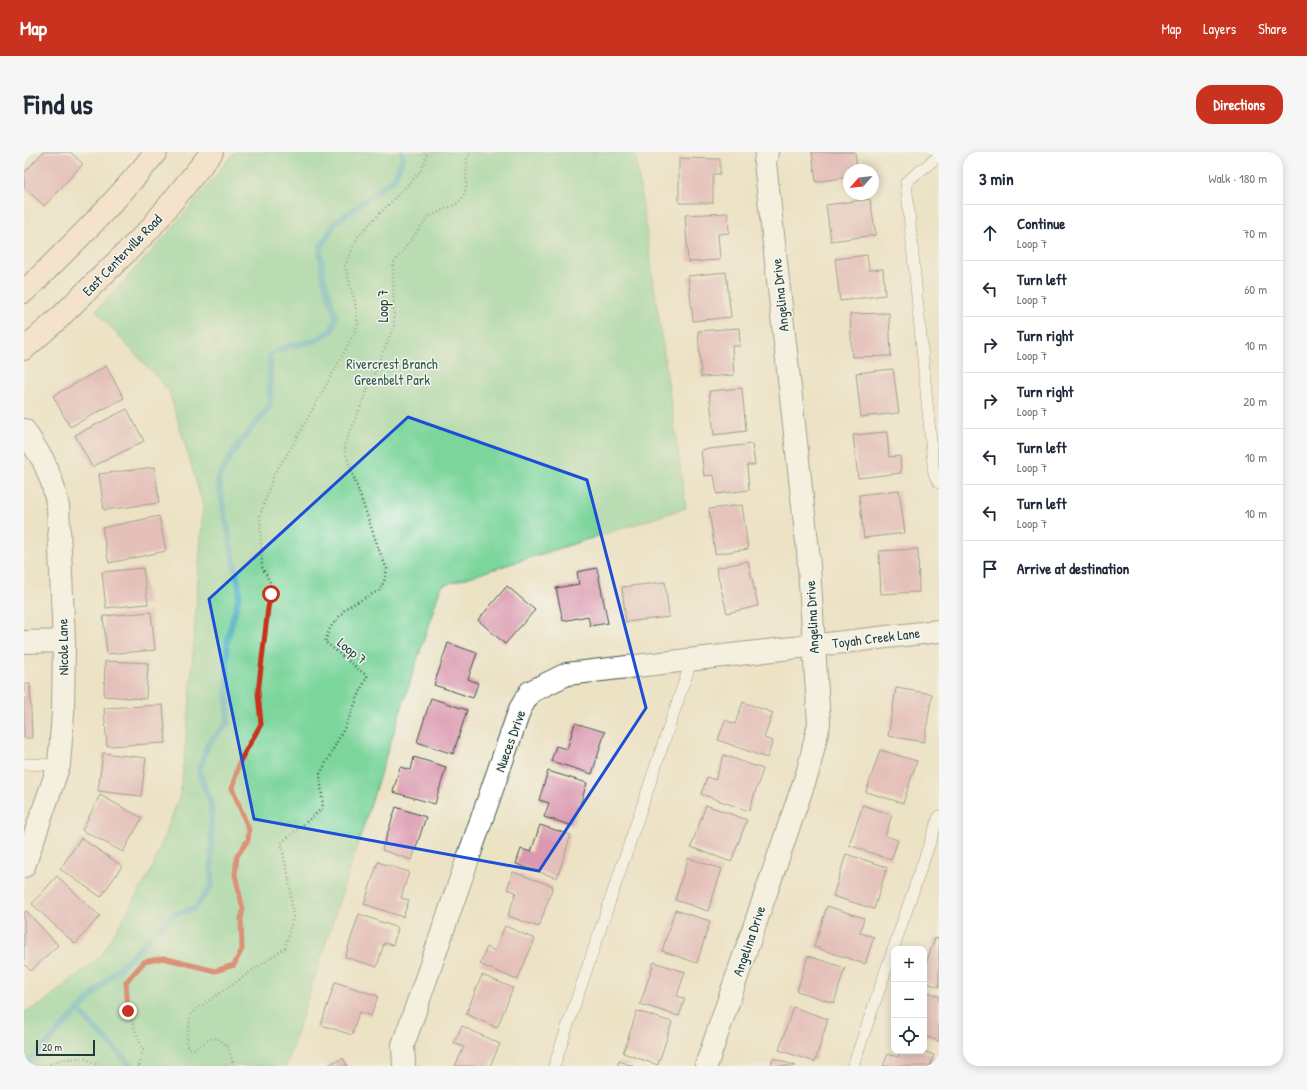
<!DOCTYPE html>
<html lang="en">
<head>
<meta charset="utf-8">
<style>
	body { margin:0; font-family:"Patrick Hand",sans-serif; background:#f6f6f7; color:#1f2937 }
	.controls { position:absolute; right:12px; bottom:12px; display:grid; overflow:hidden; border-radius:8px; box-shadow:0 2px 10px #0003 }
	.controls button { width:36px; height:36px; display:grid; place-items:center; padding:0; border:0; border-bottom:1px solid #e0e1e3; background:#fff; color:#1f2937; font:20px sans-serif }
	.compass { position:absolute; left:819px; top:12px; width:36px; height:36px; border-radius:50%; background:#fff; box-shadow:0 2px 10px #0003; rotate:243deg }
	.scale { position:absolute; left:12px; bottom:10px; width:59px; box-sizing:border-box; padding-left:4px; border:2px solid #1f3d34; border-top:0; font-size:11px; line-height:14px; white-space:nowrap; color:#1f3d34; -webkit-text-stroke:3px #f6f6f2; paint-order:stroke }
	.stop { position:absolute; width:12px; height:12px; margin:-9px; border:3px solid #c8321e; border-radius:50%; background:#fff }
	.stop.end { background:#c8321e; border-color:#fff; box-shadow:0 1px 4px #0008 }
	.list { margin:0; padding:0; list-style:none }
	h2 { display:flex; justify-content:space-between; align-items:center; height:52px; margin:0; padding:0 16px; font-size:17px }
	h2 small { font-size:13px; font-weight:400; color:#747a83 }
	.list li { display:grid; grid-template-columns:26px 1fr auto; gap:12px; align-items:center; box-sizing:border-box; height:56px; padding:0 16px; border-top:1px solid #e0e1e3 }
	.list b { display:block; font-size:15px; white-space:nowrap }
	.list p { margin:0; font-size:13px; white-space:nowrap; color:#747a83 }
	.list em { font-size:13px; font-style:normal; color:#747a83 }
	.icon { flex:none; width:22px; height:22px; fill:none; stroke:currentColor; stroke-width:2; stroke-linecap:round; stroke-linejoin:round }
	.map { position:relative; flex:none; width:915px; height:914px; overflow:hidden; border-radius:16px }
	header { display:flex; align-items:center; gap:24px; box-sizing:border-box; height:56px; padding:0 20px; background:#c8321e; color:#fff }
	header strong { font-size:19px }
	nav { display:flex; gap:22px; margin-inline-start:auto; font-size:14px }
	.intro { display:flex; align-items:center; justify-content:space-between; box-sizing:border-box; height:96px; padding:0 24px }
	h1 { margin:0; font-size:28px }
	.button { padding:10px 18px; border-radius:16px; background:#c8321e; color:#fff; font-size:14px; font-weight:700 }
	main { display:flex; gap:24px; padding:0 24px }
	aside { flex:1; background:#fff; border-radius:16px; box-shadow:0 2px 10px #0003 }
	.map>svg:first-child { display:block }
	.green { fill:#7bd59b; stroke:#4d8968 }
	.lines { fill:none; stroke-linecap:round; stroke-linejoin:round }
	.stream { stroke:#47b0c5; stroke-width:6 }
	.building { fill:#db98af }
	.lane-casing { stroke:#3e564a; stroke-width:12 }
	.street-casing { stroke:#3e564a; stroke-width:24 }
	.secondary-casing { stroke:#3e564a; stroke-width:24 }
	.path { stroke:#3e564a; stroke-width:2.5; stroke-dasharray:1 3; stroke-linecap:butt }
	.lane { stroke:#fff; stroke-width:11 }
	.street { stroke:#fff; stroke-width:22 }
	.secondary { stroke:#fce5d0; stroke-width:22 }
	.route { stroke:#c8321e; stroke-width:5 }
	.marked { fill:none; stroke:#1d4ed8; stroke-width:3; stroke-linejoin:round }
	.labels { text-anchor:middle; stroke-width:3; stroke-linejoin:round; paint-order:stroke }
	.street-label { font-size:14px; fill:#1f3d34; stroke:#f6f6f2 }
	.park-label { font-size:14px; fill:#315b49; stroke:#f6f6f2 }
</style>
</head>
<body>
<header>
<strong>Map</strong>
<nav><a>Map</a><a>Layers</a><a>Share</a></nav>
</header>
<div class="intro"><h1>Find us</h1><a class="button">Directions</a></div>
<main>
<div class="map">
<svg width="915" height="914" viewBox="0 0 915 914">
	<rect width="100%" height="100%" fill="#f6f6f2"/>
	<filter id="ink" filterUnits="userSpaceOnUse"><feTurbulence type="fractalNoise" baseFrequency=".025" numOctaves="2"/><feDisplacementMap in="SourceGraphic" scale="8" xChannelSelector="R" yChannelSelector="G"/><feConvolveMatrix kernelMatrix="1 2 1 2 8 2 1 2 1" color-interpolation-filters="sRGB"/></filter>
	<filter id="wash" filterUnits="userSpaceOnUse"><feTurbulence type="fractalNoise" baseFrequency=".012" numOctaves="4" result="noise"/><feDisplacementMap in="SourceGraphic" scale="16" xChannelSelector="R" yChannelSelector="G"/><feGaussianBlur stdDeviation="0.9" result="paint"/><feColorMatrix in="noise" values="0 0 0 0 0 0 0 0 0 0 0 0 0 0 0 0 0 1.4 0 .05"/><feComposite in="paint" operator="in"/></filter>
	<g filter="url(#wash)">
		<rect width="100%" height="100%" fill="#ece2c4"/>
		<path class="green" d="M211 0H611L662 356 417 434 262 914H0V860L16 853 77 804 127 719 156 643 165 559 179 353 145 239 72 159 140 86Z"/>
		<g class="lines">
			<path class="stream" d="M54 858 107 914
				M1 914 88 823 150 762 170 757 188 734 187 652 175 619 184 592 204 571 203 489 216 440 194 327 209 300 246 254V203L264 194 291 189 308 178 312 165 299 125 296 96 312 70 371 26 379 5 378 0"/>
		</g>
		<g id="blocks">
			<path class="building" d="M19 0H46L59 12 20 54 0 35V21Z
				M788 0H831L833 18H825V25L792 30Z
				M655 6 696 7V22H689V51H655Z
				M846 47 852 83 807 89 802 53Z
				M704 61 705 81 694 82 696 108 664 110 661 63Z
				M843 103 845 118 859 117 861 143 816 149 811 107Z
				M702 120 707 165 669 169 664 124Z
				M865 161 867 204 828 205 826 162Z
				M715 176 716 194H708L710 223 677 225 674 179Z
				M82 214 100 246 46 275 29 244Z
				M869 217 875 261 837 265 832 221Z
				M718 236 722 279 690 283 685 239Z
				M103 257 120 289 68 315 51 283Z
				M863 280 865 305 876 304 877 321 834 326 829 283Z
				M728 292 731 313H723L725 338 693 342 690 323 680 324 677 298Z
				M131 315 135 351 80 358 75 322Z
				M875 338 881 381 840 386 835 343Z
				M718 353 724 397 691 402 685 357Z
				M135 364 142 399 85 411 78 376Z
				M894 397 895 440 857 442 855 399Z
				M724 409 734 454 703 461 692 416Z
				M119 416 124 452 82 456 78 420Z
				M573 416 584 471 566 474 564 464 539 469 532 436 555 432 553 420Z
				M641 430 645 465 602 470 598 435Z
				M483 434 511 458 481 492 454 468Z
				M127 460 131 498 83 502 79 464Z
				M424 491 453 501 444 527 454 531 449 546 410 533Z
				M81 509 124 511 122 547 80 544Z
				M0 532H6L8 586H0Z
				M872 536 908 542 900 590 864 584Z
				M407 546 443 558 429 602 393 590Z
				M719 550 749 561 740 586 749 589 743 606 694 588 701 568 711 572Z
				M139 553 142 591 83 594 80 556Z
				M551 571 581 580 568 622 527 609 532 594 543 597Z
				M856 598 893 609 879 651 842 640Z
				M79 601 122 606 117 644 74 639Z
				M700 603 739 617 725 659 677 642 683 625 691 628Z
				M390 605 422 615 411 652 369 640 376 615 387 618Z
				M524 619 563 631 549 674 520 665 525 651 515 648Z
				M76 643 118 666 99 700 58 678Z
				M682 653 723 668 707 710 667 695Z
				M839 653 868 663 861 684 874 688 867 708 825 693Z
				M372 655 402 665 388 708 358 698Z
				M516 673 547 683 533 726 492 712 497 697 507 700Z
				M57 686 98 714 77 745 36 717Z
				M822 702 863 715 850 757 809 744Z
				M664 706 698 717 684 759 651 748Z
				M354 710 385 720 377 746 385 748 379 765 340 752Z
				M489 720 529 734 515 775 484 764 492 740 483 737Z
				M33 724 76 764 51 792 8 752Z
				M803 754 840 766 836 781 850 785 841 812 790 795Z
				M651 758 686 769 673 811 638 799Z
				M2 759 34 793 7 819 0 812V761Z
				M335 762 374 776 369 793 360 791 353 815 321 805Z
				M481 774 511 787 493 828 456 812 463 795 471 799Z
				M911 786 915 787V835L900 830V817Z
				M784 804 821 816 810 851 773 839Z
				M630 810 661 820 653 844 661 847 655 864 616 852Z
				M458 823 489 836 473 876 442 862Z
				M311 830 354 844 347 864 335 860 328 883 297 873Z
				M900 839 915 844V889L900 884Z
				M769 855 804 867 791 910 755 898Z
				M613 859 648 870 634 913 599 901Z
				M438 874 476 892 466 914H431L440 895 430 891Z
				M876 899H899L910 903 906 914H859L864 902 874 905Z
				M319 906 323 914H302Z
				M749 906 772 914H747Z
				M595 909 609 914H593Z"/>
		</g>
	</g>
	<g filter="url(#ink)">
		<use href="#blocks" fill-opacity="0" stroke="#3e564a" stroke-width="1"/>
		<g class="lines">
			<defs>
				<path id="lane" d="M915 4 882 30 910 322 915 331
					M0 612 35 613
					M530 914 668 507
					M829 914 915 664"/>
				<path id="street" d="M0 278 19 308 28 330 34 354 40 489 39 561 35 613 0 714
					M0 490 40 489
					M380 914 379 893 496 557 506 540 543 522 915 479
					M682 914 784 619 795 572 784 399 741 10 743 0"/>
				<path id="secondary" d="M0 140C46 95 92 50 132 0
					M0 197 34 167 125 78 188 0"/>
			</defs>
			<use href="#lane" class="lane-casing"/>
			<use href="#street" class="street-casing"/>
			<use href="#secondary" class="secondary-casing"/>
			<path class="path" d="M22 914 39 907 60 906 75 914
				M115 914 119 898 104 859 102 830 120 811 139 806 191 819 210 813 219 797 217 767 219 757 211 723 213 705 224 688 225 678 208 636 216 609 237 572 233 541 244 456 247 442V432L238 415 236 364 250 322 266 298 322 197 334 173 331 150 321 114 334 84 397 19 404 0
				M210 914 204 895 193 886 185 887 171 897 165 896 162 892 167 861 261 796 269 765 265 727 257 691 299 656 296 622 322 573 343 524 301 490 306 476 322 456 356 438 361 427 363 417 355 398 321 300V292L370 174 369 112 404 65 434 51 440 44 442 35 443 7 447 0"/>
			<use href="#lane" class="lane"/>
			<use href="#street" class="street"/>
			<use href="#secondary" class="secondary"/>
		</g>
	</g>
	<g class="lines" filter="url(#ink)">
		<path class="route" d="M104 859 102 830 120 810 139 806 191 819 210 813 218 797 217 767 219 757 211 723 213 704 224 688 225 678 208 636 216 609 237 572 234 541 244 456 247 442"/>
	</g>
	<path d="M0 0H915V914H0ZM384 265 563 328 622 556 515 719 230 667 185 447Z" fill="#ece2c4" fill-opacity=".55" fill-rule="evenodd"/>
	<path class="marked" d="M384 265 563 328 622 556 515 719 230 667 185 447Z"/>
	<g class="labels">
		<g class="street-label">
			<text transform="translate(98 103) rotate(-46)" y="5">East Centerville Road</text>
			<text transform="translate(756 143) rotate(-96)" y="5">Angelina Drive</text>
			<text transform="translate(359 154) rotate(-90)" y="5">Loop 7</text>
			<text transform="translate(788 465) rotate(-93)" y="5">Angelina Drive</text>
			<text transform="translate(852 486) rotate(-7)" y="5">Toyah Creek Lane</text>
			<text transform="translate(39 495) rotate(-91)" y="5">Nicole Lane</text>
			<text transform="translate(328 499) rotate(39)" y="5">Loop 7</text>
			<text transform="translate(486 589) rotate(-70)" y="5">Nueces Drive</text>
			<text transform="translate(725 789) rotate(-71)" y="5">Angelina Drive</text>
		</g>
		<g class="park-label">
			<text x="368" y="217">Rivercrest Branch<tspan x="368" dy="16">Greenbelt Park</tspan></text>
		</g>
	</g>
</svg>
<div class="controls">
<button>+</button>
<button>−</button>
<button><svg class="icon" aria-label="locate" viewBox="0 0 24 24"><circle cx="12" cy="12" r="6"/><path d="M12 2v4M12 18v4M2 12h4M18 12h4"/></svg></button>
</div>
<svg class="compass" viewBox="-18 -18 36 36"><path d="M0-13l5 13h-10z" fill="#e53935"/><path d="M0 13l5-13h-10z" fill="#747a83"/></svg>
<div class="scale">20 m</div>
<div class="stop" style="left:247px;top:442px"></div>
<div class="stop end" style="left:104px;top:859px"></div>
</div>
<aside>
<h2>3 min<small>Walk · 180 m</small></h2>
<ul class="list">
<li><svg class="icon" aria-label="ahead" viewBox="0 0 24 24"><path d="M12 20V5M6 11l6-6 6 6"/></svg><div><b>Continue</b><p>Loop 7</p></div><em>70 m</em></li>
<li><svg class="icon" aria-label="left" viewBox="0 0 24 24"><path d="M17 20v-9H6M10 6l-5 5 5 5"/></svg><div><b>Turn left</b><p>Loop 7</p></div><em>60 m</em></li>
<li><svg class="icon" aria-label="right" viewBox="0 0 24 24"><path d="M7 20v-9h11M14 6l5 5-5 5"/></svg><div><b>Turn right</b><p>Loop 7</p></div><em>10 m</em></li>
<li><svg class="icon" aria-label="right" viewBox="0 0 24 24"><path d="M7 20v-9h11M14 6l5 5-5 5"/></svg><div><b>Turn right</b><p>Loop 7</p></div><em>20 m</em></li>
<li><svg class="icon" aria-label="left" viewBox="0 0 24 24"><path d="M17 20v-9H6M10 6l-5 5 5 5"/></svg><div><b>Turn left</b><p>Loop 7</p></div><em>10 m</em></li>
<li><svg class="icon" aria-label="left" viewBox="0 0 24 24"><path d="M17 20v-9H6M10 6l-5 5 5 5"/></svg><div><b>Turn left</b><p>Loop 7</p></div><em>10 m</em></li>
<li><svg class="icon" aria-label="arrive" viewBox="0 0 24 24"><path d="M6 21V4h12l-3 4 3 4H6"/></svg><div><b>Arrive at destination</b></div></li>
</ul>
</aside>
</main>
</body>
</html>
